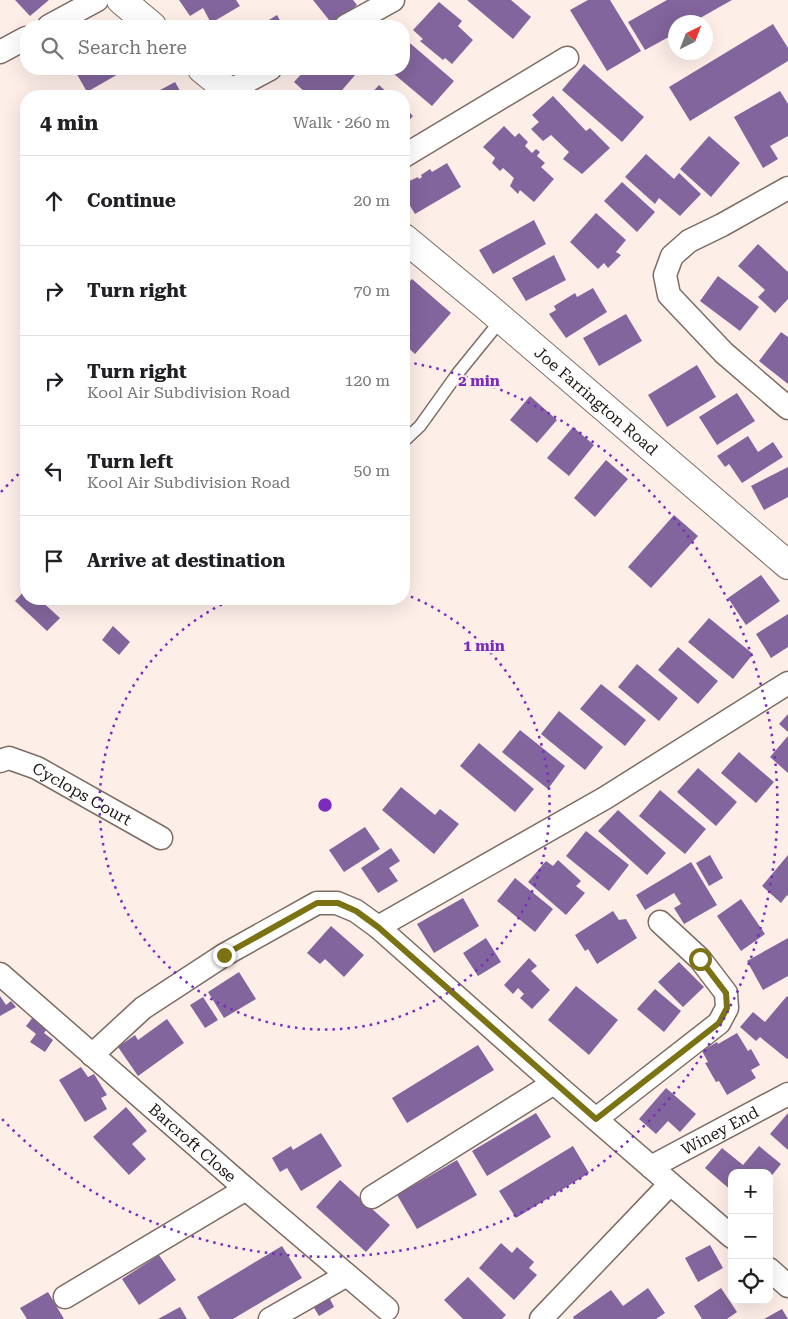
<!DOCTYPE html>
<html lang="en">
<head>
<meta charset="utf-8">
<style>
	body { margin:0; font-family:"Roboto Serif",serif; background:#f6f6f6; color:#202124 }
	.controls { position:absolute; right:15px; bottom:15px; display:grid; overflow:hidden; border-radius:10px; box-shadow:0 5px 20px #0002 }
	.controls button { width:45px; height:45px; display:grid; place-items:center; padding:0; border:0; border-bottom:1px solid #e0e0e0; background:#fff; color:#202124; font:25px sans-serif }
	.compass { position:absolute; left:668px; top:15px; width:45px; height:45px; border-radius:50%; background:#fff; box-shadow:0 5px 20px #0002; rotate:42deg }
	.stop { position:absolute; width:15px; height:15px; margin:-11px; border:4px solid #7b7213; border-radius:50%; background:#fff }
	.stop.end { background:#7b7213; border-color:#fff; box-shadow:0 1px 5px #0008 }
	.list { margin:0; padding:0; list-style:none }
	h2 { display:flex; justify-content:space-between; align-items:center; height:65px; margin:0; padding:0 20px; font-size:21px }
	h2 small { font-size:16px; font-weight:400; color:#757577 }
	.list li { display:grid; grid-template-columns:32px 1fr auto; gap:15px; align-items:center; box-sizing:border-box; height:90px; padding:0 20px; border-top:1px solid #e0e0e0 }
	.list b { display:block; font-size:19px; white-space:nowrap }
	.list p { margin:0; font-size:16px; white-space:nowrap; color:#757577 }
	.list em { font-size:16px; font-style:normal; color:#757577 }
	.icon { flex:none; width:28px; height:28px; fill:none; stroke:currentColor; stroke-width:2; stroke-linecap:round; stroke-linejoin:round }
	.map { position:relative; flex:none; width:788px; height:1319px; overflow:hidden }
	.search { position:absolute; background:#fff; box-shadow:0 5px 20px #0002; left:20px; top:20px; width:390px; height:55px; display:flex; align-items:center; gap:12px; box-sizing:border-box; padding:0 18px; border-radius:20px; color:#757577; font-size:19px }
	.panel { position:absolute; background:#fff; box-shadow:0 5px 20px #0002; left:20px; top:90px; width:390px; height:515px; border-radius:20px }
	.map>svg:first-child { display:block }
	.building { fill:#82659c }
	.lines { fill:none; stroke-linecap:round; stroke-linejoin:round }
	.lane-casing { stroke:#7c6c64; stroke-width:14 }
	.street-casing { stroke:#7c6c64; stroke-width:25 }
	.secondary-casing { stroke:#7c6c64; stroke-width:30 }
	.lane { stroke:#fff; stroke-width:11 }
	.street { stroke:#fff; stroke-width:22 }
	.secondary { stroke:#fff; stroke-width:28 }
	.route { stroke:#7b7213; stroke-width:6 }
	.ring { fill:none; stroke:#7b2cbf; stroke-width:2.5; stroke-dasharray:2.5 5 }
	.labels { text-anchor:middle; stroke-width:4.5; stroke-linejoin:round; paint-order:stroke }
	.street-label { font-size:16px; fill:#1f1815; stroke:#fdeee8 }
	.centre { fill:#7b2cbf; stroke:#fdeee8; stroke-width:2.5 }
	.ring-label { font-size:15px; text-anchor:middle; font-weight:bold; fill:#7b2cbf; stroke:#fdeee8; stroke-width:4.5; stroke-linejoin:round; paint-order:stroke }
</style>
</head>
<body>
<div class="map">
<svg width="788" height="1319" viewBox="0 0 788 1319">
	<rect width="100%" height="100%" fill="#fdeee8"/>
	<path class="building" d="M15 0H49L30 16Z
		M179 0H236L240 6 211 23 203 8 190 16Z
		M313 0H353L357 5 333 25Z
		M467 0H511L531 17 513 39Z
		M588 0H610L641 51 607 71 570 10Z
		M667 0H732L693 22H676V33L645 50 628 22Z
		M439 2 462 21 458 26 473 40 452 64 445 58 443 60 420 41 423 39 413 30Z
		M277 15 283 26H259Z
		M773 24 788 48V61L690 121 669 87Z
		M404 38 454 81 432 106 388 69H404Z
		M584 64 644 117 622 142 562 90Z
		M74 69H127L87 92Z
		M306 69H319L321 71 324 69H351L356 74 337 96H301L305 92 294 82Z
		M175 82 183 96H149Z
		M379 85 391 96H369Z
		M780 91 788 104V136L770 146 778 159 763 168 734 117Z
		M553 96 586 131 590 128 610 148 582 174 563 159 569 152 551 135 543 141 531 129 539 122 532 115Z
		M404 107 413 116 404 126Z
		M504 126 515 137 519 133 528 142 525 146 532 153 536 149 540 152 537 156 545 163 541 167 554 179 534 202 520 190 518 194 510 186 514 178 503 168 500 171 492 163 495 158 483 147Z
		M709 136 740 163 711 197 680 169Z
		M646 154 674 179 679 173 701 194 680 216 659 198 655 204 625 177Z
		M447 163 461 187 415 214 404 196V189L409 186 407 182 418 177 419 179 422 177 421 175 430 169 432 172Z
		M622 182 655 212 637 232 604 201Z
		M596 213 626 240 616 252 621 255 608 268 604 263 598 269 570 242Z
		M534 220 546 244 493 274 479 250Z
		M758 244 788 272V299L775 313 758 297 765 290 738 266Z
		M554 255 566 280 526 301 512 278Z
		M718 276 759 307 740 331 700 301Z
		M412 279 451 313 415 354 404 344V288Z
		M593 288 607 312 566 338 549 314 556 310 554 306 575 293 577 297Z
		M626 314 642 341 599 366 583 338Z
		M781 332 788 337V384L759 361Z
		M697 365 716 397 667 427 648 395Z
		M737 393 755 421 717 445 699 417Z
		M530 396 557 420 537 443 510 420Z
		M573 427 594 445 569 476 547 458Z
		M748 436 758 452 773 442 783 457 742 483 729 464 725 467 717 456Z
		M606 460 628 479 595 517 574 498Z
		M788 467V497L764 510 751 486Z
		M674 515 698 536 651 588 628 567Z
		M761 575 780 601 746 625 728 598Z
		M26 589V599H39L60 618 47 631 15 601Z
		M788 614V647L771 658 756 634Z
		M709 618 753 654 733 679 688 642Z
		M113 626 130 642 119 655 102 640Z
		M678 647 718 681 698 704 658 670Z
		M637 664 678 698 659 721 618 687Z
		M601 684 646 720 625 746 580 709Z
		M559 711 603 747 585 770 541 734Z
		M788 714V732L779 724Z
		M520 730 565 766 548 789 502 752Z
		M788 736V773L770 757Z
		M479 743 534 789 515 812 460 766Z
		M739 752 774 782 756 803 721 773Z
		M698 768 737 802 716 826 677 792Z
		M401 787 435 815 440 809 459 824 434 854 382 810Z
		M660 790 706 829 685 854 639 816Z
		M618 810 666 853 647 875 598 831Z
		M365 827 380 849 344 872 329 850Z
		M586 831 629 865 609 891 566 856Z
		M391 848 400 861 389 868 398 881 378 893 361 868Z
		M710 855 723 878 709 886 696 863Z
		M788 855V896L787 895 781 903 762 886Z
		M558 860 581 881 576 886 585 893 566 915 528 882 546 861 553 866Z
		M691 862 717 905 684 924 674 908 681 904 674 893 645 910 636 895Z
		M515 878 553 909 535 932 497 901Z
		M463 898 479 926 434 953 417 924Z
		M741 899 765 934 741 951 717 916Z
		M613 911 619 920 626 919 637 938 597 964 588 949 585 951 575 935Z
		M331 926 364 955 344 977 325 959 320 964 307 953Z
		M486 938 501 962 478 976 463 953Z
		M788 938V976L763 990 747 961Z
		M529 958 537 966 531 971 550 990 532 1009 520 998 524 994 518 988 513 994 504 985Z
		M679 962 704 987 683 1007 658 982Z
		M239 972 256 999 224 1018 208 992Z
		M576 986 618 1020 589 1055 548 1020Z
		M655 989 681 1011 664 1032 637 1009Z
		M0 996 6 1005 11 1001 16 1007 0 1016Z
		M787 996 788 997V1058L787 1059 760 1037 756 1041 740 1027 753 1012 765 1022Z
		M203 997 218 1020 205 1028 190 1005Z
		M33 1017 47 1029 44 1033 53 1040 45 1052 30 1042 36 1034 26 1026Z
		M167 1019 184 1043 138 1076 118 1047 135 1035 138 1040Z
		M737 1033 748 1051 751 1049 760 1065 751 1070 756 1078 727 1095 719 1081 716 1082 705 1063 708 1062 702 1051 717 1042 718 1044Z
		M478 1045 494 1070 407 1123 392 1098Z
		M81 1067 88 1077 94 1074 107 1095 101 1098 107 1109 85 1122 59 1080Z
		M666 1088 696 1114 680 1132 668 1121 656 1134 639 1119Z
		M126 1107 147 1131 132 1144 146 1159 129 1175 93 1137Z
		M536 1113 551 1137 487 1176 472 1151Z
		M788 1113V1150L770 1134Z
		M321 1133 342 1166 301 1191 287 1168 280 1172 272 1158 291 1146 293 1150Z
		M573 1146 589 1173 516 1218 499 1191Z
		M759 1146 781 1164 769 1179V1173H732V1191L705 1168 722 1148 743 1165Z
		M457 1160 477 1195 417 1229 397 1195Z
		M340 1180 390 1225 366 1252 316 1207Z
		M501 1243 512 1253 517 1247 534 1262 529 1268 537 1275 514 1300 479 1268Z
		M710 1245 723 1268 698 1282 685 1258Z
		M282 1246 302 1278 233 1319H210L197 1297Z
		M159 1255 176 1280 139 1305 122 1279Z
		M468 1277 506 1315 502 1319H463L444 1300Z
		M648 1288 665 1313 656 1319H574L573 1317 611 1290 623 1306Z
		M721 1288 737 1312 727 1319H702L694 1306Z
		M48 1292 64 1319H27L20 1308Z
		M329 1297 334 1307 319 1316 313 1306Z
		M180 1307 187 1319H158Z
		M782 1309 788 1319H764Z"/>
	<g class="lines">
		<defs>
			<path id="lane" d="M404 441 420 426 458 373 501 320"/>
			<g id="street">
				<path d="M49 26 97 0"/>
				<path d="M346 26 393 0"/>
				<path d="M0 52 26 38"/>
				<path d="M229 91 270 69"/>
				<path d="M404 156 567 58"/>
				<path d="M788 188 722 225 689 241 672 256 665 275 669 295 724 353 788 408"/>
				<path id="s1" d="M0 761 9 758 37 768 161 838"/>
				<path d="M378 927 605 798 788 683"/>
				<path id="s2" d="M0 974 246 1189 387 1309"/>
				<path d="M92 1055 143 1008 224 955 317 903H337L356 911 378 927 554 1083 732 1237"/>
				<path d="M596 1119 719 1023 727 1008 726 993 700 959 660 922"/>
				<path id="s3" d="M651 1167 788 1094"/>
				<path d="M372 1197 554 1083"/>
				<path d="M769 1269 788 1286"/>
				<path d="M65 1297 246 1189"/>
				<path d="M270 1319 347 1275"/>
				<path d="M541 1319 670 1184"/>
			</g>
			<g id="secondary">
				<path d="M121 0 152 26"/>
				<path d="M202 69 235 96"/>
				<path id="s4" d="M404 238 485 305 788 565"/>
			</g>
		</defs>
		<use href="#lane" class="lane-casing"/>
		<use href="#street" class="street-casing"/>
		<use href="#secondary" class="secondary-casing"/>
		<use href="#lane" class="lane"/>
		<use href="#street" class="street"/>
		<use href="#secondary" class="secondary"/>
	</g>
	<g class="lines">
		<path class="route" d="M224 955 317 903H338L356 911 378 927 596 1119 719 1023 727 1008 726 993 700 959"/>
	</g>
	<g class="ring">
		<path d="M404 594A225 225 0 1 1 233 599"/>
		<path d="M1 492A451 451 0 0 1 26 467M407 362A451 451 0 1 1 1 1118"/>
	</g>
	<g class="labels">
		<g class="street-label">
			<text dy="6" stroke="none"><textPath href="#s4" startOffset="252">Joe Farrington Road</textPath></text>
			<text dy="6" stroke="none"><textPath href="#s1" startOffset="91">Cyclops Court</textPath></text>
			<text dy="6" stroke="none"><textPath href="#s3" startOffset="78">Winey End</textPath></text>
			<text dy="6" stroke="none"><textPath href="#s2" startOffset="256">Barcroft Close</textPath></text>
		</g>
	</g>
	<circle cx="325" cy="805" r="8" class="centre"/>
	<g class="ring-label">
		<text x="479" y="386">2 min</text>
		<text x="484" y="651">1 min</text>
	</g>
</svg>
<div class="controls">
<button>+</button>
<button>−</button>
<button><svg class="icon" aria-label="locate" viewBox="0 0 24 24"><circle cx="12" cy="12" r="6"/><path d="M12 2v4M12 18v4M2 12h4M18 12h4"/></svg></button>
</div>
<svg class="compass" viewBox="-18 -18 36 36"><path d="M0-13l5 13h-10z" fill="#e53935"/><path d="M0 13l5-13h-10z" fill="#757577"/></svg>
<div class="stop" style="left:700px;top:959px"></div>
<div class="stop end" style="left:224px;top:955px"></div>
<div class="search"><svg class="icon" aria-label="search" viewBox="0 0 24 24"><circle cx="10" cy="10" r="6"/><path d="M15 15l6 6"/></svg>Search here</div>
<section class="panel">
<h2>4 min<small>Walk · 260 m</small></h2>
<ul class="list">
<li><svg class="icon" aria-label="ahead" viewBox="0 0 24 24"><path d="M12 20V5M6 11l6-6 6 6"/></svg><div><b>Continue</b></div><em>20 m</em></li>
<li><svg class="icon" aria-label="right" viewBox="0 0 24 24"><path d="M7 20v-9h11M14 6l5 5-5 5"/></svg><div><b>Turn right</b></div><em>70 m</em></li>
<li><svg class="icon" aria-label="right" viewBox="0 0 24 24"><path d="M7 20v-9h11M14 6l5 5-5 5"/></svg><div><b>Turn right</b><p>Kool Air Subdivision Road</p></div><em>120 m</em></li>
<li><svg class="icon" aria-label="left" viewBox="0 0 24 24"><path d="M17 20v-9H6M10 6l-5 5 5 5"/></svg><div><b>Turn left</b><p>Kool Air Subdivision Road</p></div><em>50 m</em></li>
<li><svg class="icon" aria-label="arrive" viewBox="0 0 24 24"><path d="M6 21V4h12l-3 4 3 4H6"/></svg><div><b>Arrive at destination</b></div></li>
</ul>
</section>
</div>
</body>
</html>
